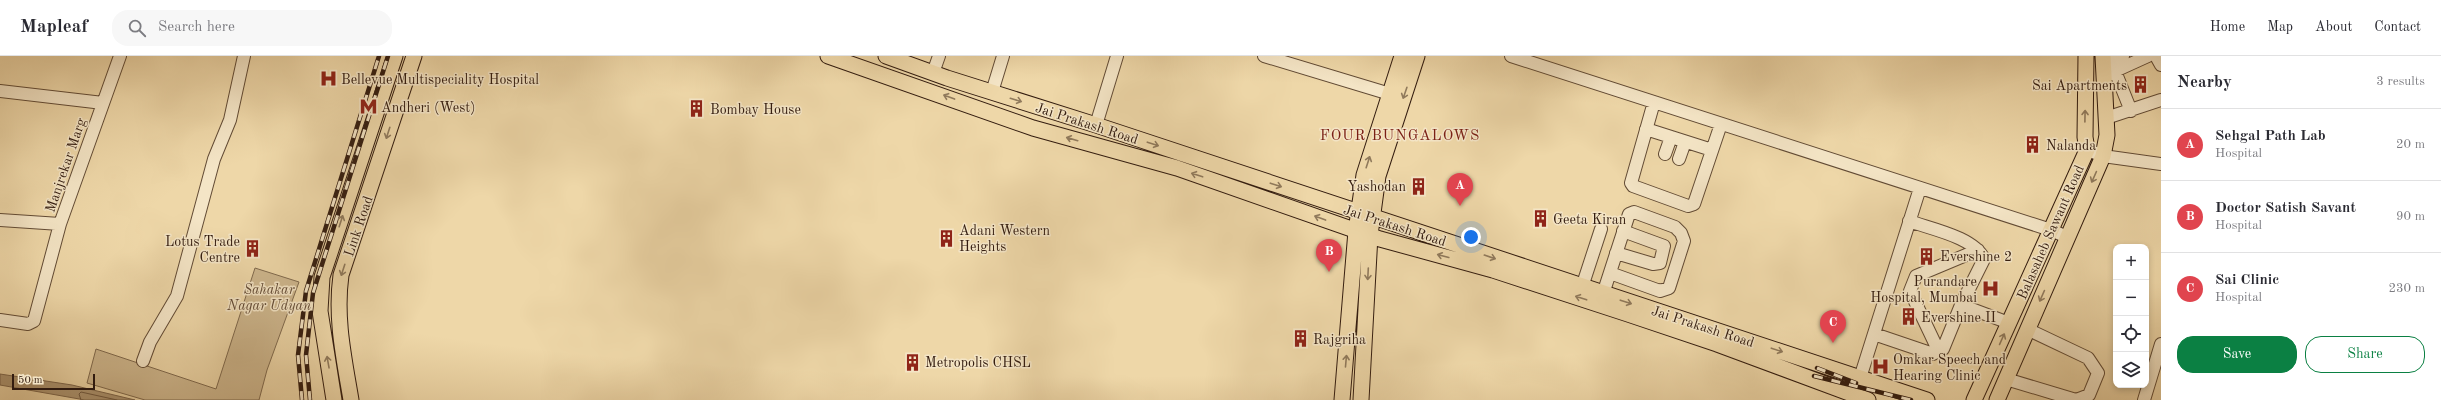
<!DOCTYPE html>
<html lang="en">
<head>
<meta charset="utf-8">
<style>
	body { margin:0; font-family:"Old Standard TT",serif; background:#f7f7f7; color:#2b2b33 }
	.controls { position:absolute; right:12px; bottom:12px; display:grid; overflow:hidden; border-radius:8px; box-shadow:0 2px 6px #0003 }
	.controls button { width:36px; height:36px; display:grid; place-items:center; padding:0; border:0; border-bottom:1px solid #e1e1e2; background:#fff; color:#2b2b33; font:20px sans-serif }
	.scale { position:absolute; left:12px; bottom:10px; width:83px; box-sizing:border-box; padding-left:4px; border:2px solid #331c0f; border-top:0; font-size:11px; line-height:14px; white-space:nowrap; color:#331c0f; -webkit-text-stroke:3px #f4e5c6; paint-order:stroke }
	.you { position:absolute; left:1471px; top:181px; width:14px; height:14px; margin:-10px; border:3px solid #fff; border-radius:50%; background:#1a73e8; box-shadow:0 0 0 6px #1a73e833 }
	.badge { display:grid; place-items:center; width:26px; height:26px; border-radius:50%; background:#0b8043; color:#fff; font-size:13px; font-weight:700 }
	.pin { position:absolute; translate:-50% -33px; filter:drop-shadow(0 1px 2px #0008) }
	.pin::after { content:''; position:absolute; top:21px; width:14px; height:12px; background:inherit; clip-path:polygon(0 0,100% 0,50% 100%) }
	.list { margin:0; padding:0; list-style:none }
	h2 { display:flex; justify-content:space-between; align-items:center; height:52px; margin:0; padding:0 16px; font-size:17px }
	h2 small { font-size:13px; font-weight:400; color:#7c7c81 }
	.list li { display:grid; grid-template-columns:26px 1fr auto; gap:12px; align-items:center; box-sizing:border-box; height:72px; padding:0 16px; border-top:1px solid #e1e1e2 }
	.list b { display:block; font-size:15px; white-space:nowrap }
	.list p { margin:0; font-size:13px; white-space:nowrap; color:#7c7c81 }
	.list em { font-size:13px; font-style:normal; color:#7c7c81 }
	.actions { display:flex; gap:8px; padding:12px 16px }
	.actions a { flex:1; padding:9px 0; border:1px solid #0b8043; border-radius:16px; text-align:center; font-size:14px; color:#0b8043 }
	.actions .main { background:#0b8043; color:#fff }
	.icon { flex:none; width:22px; height:22px; fill:none; stroke:currentColor; stroke-width:2; stroke-linecap:round; stroke-linejoin:round }
	.map { position:relative; flex:none; width:2161px; height:344px; overflow:hidden }
	header { display:flex; align-items:center; gap:24px; box-sizing:border-box; height:56px; padding:0 20px; background:#fff; border-bottom:1px solid #e1e1e2 }
	header strong { font-size:19px }
	nav { display:flex; gap:22px; margin-inline-start:auto; font-size:14px }
	.search { width:280px; height:36px; background:#f7f7f7; display:flex; align-items:center; gap:10px; box-sizing:border-box; padding:0 14px; border-radius:16px; color:#7c7c81; font-size:15px }
	main { display:flex }
	aside { flex:1; background:#fff }
	.map>svg:first-child { display:block }
	.green { fill:#ceb78e; stroke:#806a4e }
	.water { fill:#ae9774; stroke:#7d664c }
	.lines { fill:none; stroke-linecap:round; stroke-linejoin:round }
	.shore { stroke:#705a42; stroke-width:1 }
	.minor-casing { stroke:#624b35; stroke-width:14 }
	.major-casing { stroke:#331c0f; stroke-width:17 }
	.minor { stroke:#f4e5c6; stroke-width:12 }
	.major { stroke:#eed7a8; stroke-width:15 }
	.rail-casing { stroke:#331c0f; stroke-width:4.5 }
	.rail { stroke:#f4e5c6; stroke-width:3; stroke-dasharray:9; stroke-linecap:butt }
	.oneway { stroke:#907a5c }
	.labels { text-anchor:middle; stroke-width:3; stroke-linejoin:round; paint-order:stroke }
	.poi-label { font-size:14px; fill:#331c0f; stroke:#f4e5c6; text-anchor:start }
	.street-label { font-size:14px; fill:#331c0f; stroke:#f4e5c6 }
	.park-label { font-size:14px; font-style:italic; fill:#624a35; stroke:#f4e5c6 }
	.neighbourhood-label { font-size:15px; letter-spacing:1px; fill:#7a1f14; stroke:#f4e5c6 }
</style>
</head>
<body>
<header>
<strong>Mapleaf</strong>
<div class="search"><svg class="icon" aria-label="search" viewBox="0 0 24 24"><circle cx="10" cy="10" r="6"/><path d="M15 15l6 6"/></svg>Search here</div>
<nav><a>Home</a><a>Map</a><a>About</a><a>Contact</a></nav>
</header>
<main>
<div class="map">
<svg width="2161" height="344" viewBox="0 0 2161 344">
	<rect width="100%" height="100%" fill="#eed7a8"/>
	<filter id="stains"><feTurbulence type="fractalNoise" baseFrequency=".005" numOctaves="4"/><feColorMatrix values="0 0 0 0 .2 0 0 0 0 .09 0 0 0 0 .02 0 0 0 .5 -.17"/></filter>
	<radialGradient id="worn" r=".72"><stop offset=".6" stop-color="#630" stop-opacity="0"/><stop offset="1" stop-color="#630" stop-opacity=".3"/></radialGradient>
	<path class="green" d="M255 212 299 226 267 314 259 344H145L87 327 96 293 216 333Z"/>
	<path class="water" d="M0 318 72 329 135 344H85L0 329Z"/>
	<g class="lines">
		<path class="shore" d="M81 344 79 338 81 336 117 344"/>
		<defs>
			<path id="minor" d="M1264 0 1390 38
				M1511 0 2051 174 2067 181
				M2156 0 2161 9
				M2103 10 2123 0
				M2115 15 2131 55
				M933 17 939 0
				M2104 20 2148 0
				M0 35 103 47
				M992 36 1003 0
				M1654 46 1631 127 1633 130 1688 150 1694 148 1721 68
				M2106 62 2161 44
				M1096 69 1117 0
				M1646 73 1712 94
				M2087 94 2103 100 2161 108
				M1665 98 1671 81
				M1679 103 1685 86
				M0 164 60 168 120 0
				M1909 165C1931 173 1974 181 1984 203L1961 249
				M1616 197 1653 208 1660 207 1664 190 1623 175
				M1582 231 1601 173
				M1603 238 1629 158 1634 156 1675 171 1681 177 1684 185 1669 232 1660 235 1610 217
				M0 264 28 268 34 265 60 168
				M1874 278 1933 298 1943 293 1961 249 2009 267
				M1939 296 1910 235 1916 220 1978 194
				M143 305 150 286 177 240 214 103 230 64 244 0
				M1860 322 1920 132
				M2006 323 2076 344 2089 339 2098 317 2088 302 2027 273
				M2144 344 2161 288"/>
			<path id="major" d="M828 0 1033 72 1177 112 1380 183 1493 214 1628 258 1717 288 1868 344
				M886 0 947 22 1096 69 1927 344
				M334 344 320 255 322 221 395 0
				M351 344C344 302 335 262 341 219L414 0
				M1342 344 1356 175 1364 119 1402 0
				M1361 344 1370 179 1378 120 1417 0
				M1974 344 2087 94 2085 81 2086 0
				M1997 344 2103 100 2107 79 2103 0"/>
		</defs>
		<use href="#minor" class="minor-casing"/>
		<use href="#major" class="major-casing"/>
		<use href="#minor" class="minor"/>
		<use href="#major" class="major"/>
		<defs>
			<path id="rail" d="M1817 312 1856 327
				M1814 320 1911 344
				M302 344 298 299 306 235 379 0
				M310 344 306 299 313 237 388 0"/>
		</defs>
		<use href="#rail" class="rail-casing"/>
		<use href="#rail" class="rail"/>
	</g>
	<defs><path id="oneway-shaft" d="M-6 0H5M1.5-3L5.5 0L1.5 3" fill="none" stroke-width="1.6" stroke-linecap="round" stroke-linejoin="round"/></defs>
	<g class="oneway">
		<use href="#oneway-shaft" transform="translate(1405 37) rotate(109)"/>
		<use href="#oneway-shaft" transform="translate(949 41) rotate(-160)"/>
		<use href="#oneway-shaft" transform="translate(1016 44) rotate(17)"/>
		<use href="#oneway-shaft" transform="translate(2085 60) rotate(-89)"/>
		<use href="#oneway-shaft" transform="translate(388 77) rotate(108)"/>
		<use href="#oneway-shaft" transform="translate(1072 83) rotate(-164)"/>
		<use href="#oneway-shaft" transform="translate(1153 88) rotate(18)"/>
		<use href="#oneway-shaft" transform="translate(1368 106) rotate(-72)"/>
		<use href="#oneway-shaft" transform="translate(1197 119) rotate(-162)"/>
		<use href="#oneway-shaft" transform="translate(2094 121) rotate(114)"/>
		<use href="#oneway-shaft" transform="translate(1276 129) rotate(18)"/>
		<use href="#oneway-shaft" transform="translate(1320 162) rotate(-160)"/>
		<use href="#oneway-shaft" transform="translate(341 165) rotate(-72)"/>
		<use href="#oneway-shaft" transform="translate(1443 200) rotate(-165)"/>
		<use href="#oneway-shaft" transform="translate(1490 201) rotate(19)"/>
		<use href="#oneway-shaft" transform="translate(343 214) rotate(108)"/>
		<use href="#oneway-shaft" transform="translate(1368 218) rotate(93)"/>
		<use href="#oneway-shaft" transform="translate(2042 240) rotate(114)"/>
		<use href="#oneway-shaft" transform="translate(1581 242) rotate(-162)"/>
		<use href="#oneway-shaft" transform="translate(1626 246) rotate(18)"/>
		<use href="#oneway-shaft" transform="translate(2002 283) rotate(-66)"/>
		<use href="#oneway-shaft" transform="translate(1777 294) rotate(18)"/>
		<use href="#oneway-shaft" transform="translate(1346 305) rotate(-85)"/>
		<use href="#oneway-shaft" transform="translate(328 306) rotate(-100)"/>
	</g>
	<defs>
		<symbol id="hospital-bare" viewBox="-9 -9 18 18"><path d="M-5-5h3v3.5h4V-5h3V5h-3V1.5h-4V5h-3Z" fill="#8f2418" stroke="#f4e5c6" stroke-width="2.5" paint-order="stroke"/></symbol>
		<symbol id="building-bare" viewBox="-9 -9 18 18"><path d="M-4-6H4V6H1V3H-1V6H-4ZM-2.5-4.3h1.7v1.8h-1.7ZM.8-4.3h1.7v1.8H.8ZM-2.5-1h1.7V.8h-1.7ZM.8-1h1.7V.8H.8Z" fill="#8f2418" stroke="#f4e5c6" stroke-width="2.5" paint-order="stroke"/></symbol>
		<symbol id="metro-bare" viewBox="-9 -9 18 18"><path d="M-5.5 5V-5H-3L0 0L3-5H5.5V5H3V-.5L0 4L-3-.5V5Z" fill="#8f2418" stroke="#f4e5c6" stroke-width="2.5" paint-order="stroke"/></symbol>
	</defs>
	<g fill-rule="evenodd">
		<use href="#hospital-bare" x="316" y="10" width="25" height="25"/>
		<use href="#building-bare" x="2128" y="16" width="25" height="25"/>
		<use href="#metro-bare" x="356" y="38" width="25" height="25"/>
		<use href="#building-bare" x="684" y="40" width="25" height="25"/>
		<use href="#building-bare" x="2020" y="76" width="25" height="25"/>
		<use href="#building-bare" x="1406" y="118" width="25" height="25"/>
		<use href="#building-bare" x="1528" y="150" width="25" height="25"/>
		<use href="#building-bare" x="934" y="170" width="25" height="25"/>
		<use href="#building-bare" x="240" y="180" width="25" height="25"/>
		<use href="#building-bare" x="1914" y="188" width="25" height="25"/>
		<use href="#hospital-bare" x="1978" y="220" width="25" height="25"/>
		<use href="#building-bare" x="1896" y="248" width="25" height="25"/>
		<use href="#building-bare" x="1288" y="270" width="25" height="25"/>
		<use href="#building-bare" x="900" y="294" width="25" height="25"/>
		<use href="#hospital-bare" x="1868" y="298" width="25" height="25"/>
	</g>
	<g class="labels">
		<g class="poi-label">
			<text x="341" y="28">Bellevue Multispeciality Hospital</text>
			<text x="2127" y="34" text-anchor="end">Sai Apartments</text>
			<text x="381" y="56">Andheri (West)</text>
			<text x="710" y="58">Bombay House</text>
			<text x="2046" y="94">Nalanda</text>
			<text x="1406" y="135" text-anchor="end">Yashodan</text>
			<text x="1553" y="168">Geeta Kiran</text>
			<text x="959" y="179">Adani Western<tspan x="959" dy="16">Heights</tspan></text>
			<text x="240" y="190" text-anchor="end">Lotus Trade<tspan x="240" dy="16">Centre</tspan></text>
			<text x="1940" y="205">Evershine 2</text>
			<text x="1977" y="230" text-anchor="end">Purandare<tspan x="1977" dy="16">Hospital, Mumbai</tspan></text>
			<text x="1921" y="266">Evershine II</text>
			<text x="1313" y="288">Rajgriha</text>
			<text x="1893" y="308">Omkar Speech and<tspan x="1893" dy="16">Hearing Clinic</tspan></text>
			<text x="925" y="311">Metropolis CHSL</text>
		</g>
		<g class="street-label">
			<text transform="translate(1087 67) rotate(18)" y="5">Jai Prakash Road</text>
			<text transform="translate(65 109) rotate(-71)" y="5">Manjrekar Marg</text>
			<text transform="translate(1395 169) rotate(18)" y="5">Jai Prakash Road</text>
			<text transform="translate(358 170) rotate(-71)" y="5">Link Road</text>
			<text transform="translate(2050 176) rotate(-66)" y="5">Balasaheb Sawant Road</text>
			<text transform="translate(1703 270) rotate(18)" y="5">Jai Prakash Road</text>
		</g>
		<g class="park-label">
			<text x="269" y="238">Sahakar<tspan x="269" dy="16">Nagar Udyan</tspan></text>
		</g>
		<g class="neighbourhood-label">
			<text x="1400" y="84">FOUR BUNGALOWS</text>
		</g>
	</g>
	<rect width="100%" height="100%" filter="url(#stains)"/>
	<rect width="100%" height="100%" fill="url(#worn)"/>
</svg>
<div class="controls">
<button>+</button>
<button>−</button>
<button><svg class="icon" aria-label="locate" viewBox="0 0 24 24"><circle cx="12" cy="12" r="6"/><path d="M12 2v4M12 18v4M2 12h4M18 12h4"/></svg></button>
<button><svg class="icon" aria-label="layers" viewBox="0 0 24 24"><path d="M12 4l9 5-9 5-9-5zM3 14l9 5 9-5"/></svg></button>
</div>
<div class="scale">50 m</div>
<div class="you"></div>
<div class="pin badge" style="left:1460px;top:150px;background:#e0444e">A</div>
<div class="pin badge" style="left:1329px;top:216px;background:#e0444e">B</div>
<div class="pin badge" style="left:1833px;top:287px;background:#e0444e">C</div>
</div>
<aside>
<h2>Nearby<small>3 results</small></h2>
<ul class="list">
<li><span class="badge" style="background:#e0444e">A</span><div><b>Sehgal Path Lab</b><p>Hospital</p></div><em>20 m</em></li>
<li><span class="badge" style="background:#e0444e">B</span><div><b>Doctor Satish Savant</b><p>Hospital</p></div><em>90 m</em></li>
<li><span class="badge" style="background:#e0444e">C</span><div><b>Sai Clinic</b><p>Hospital</p></div><em>230 m</em></li>
</ul>
<div class="actions"><a class="main">Save</a><a>Share</a></div>
</aside>
</main>
</body>
</html>
